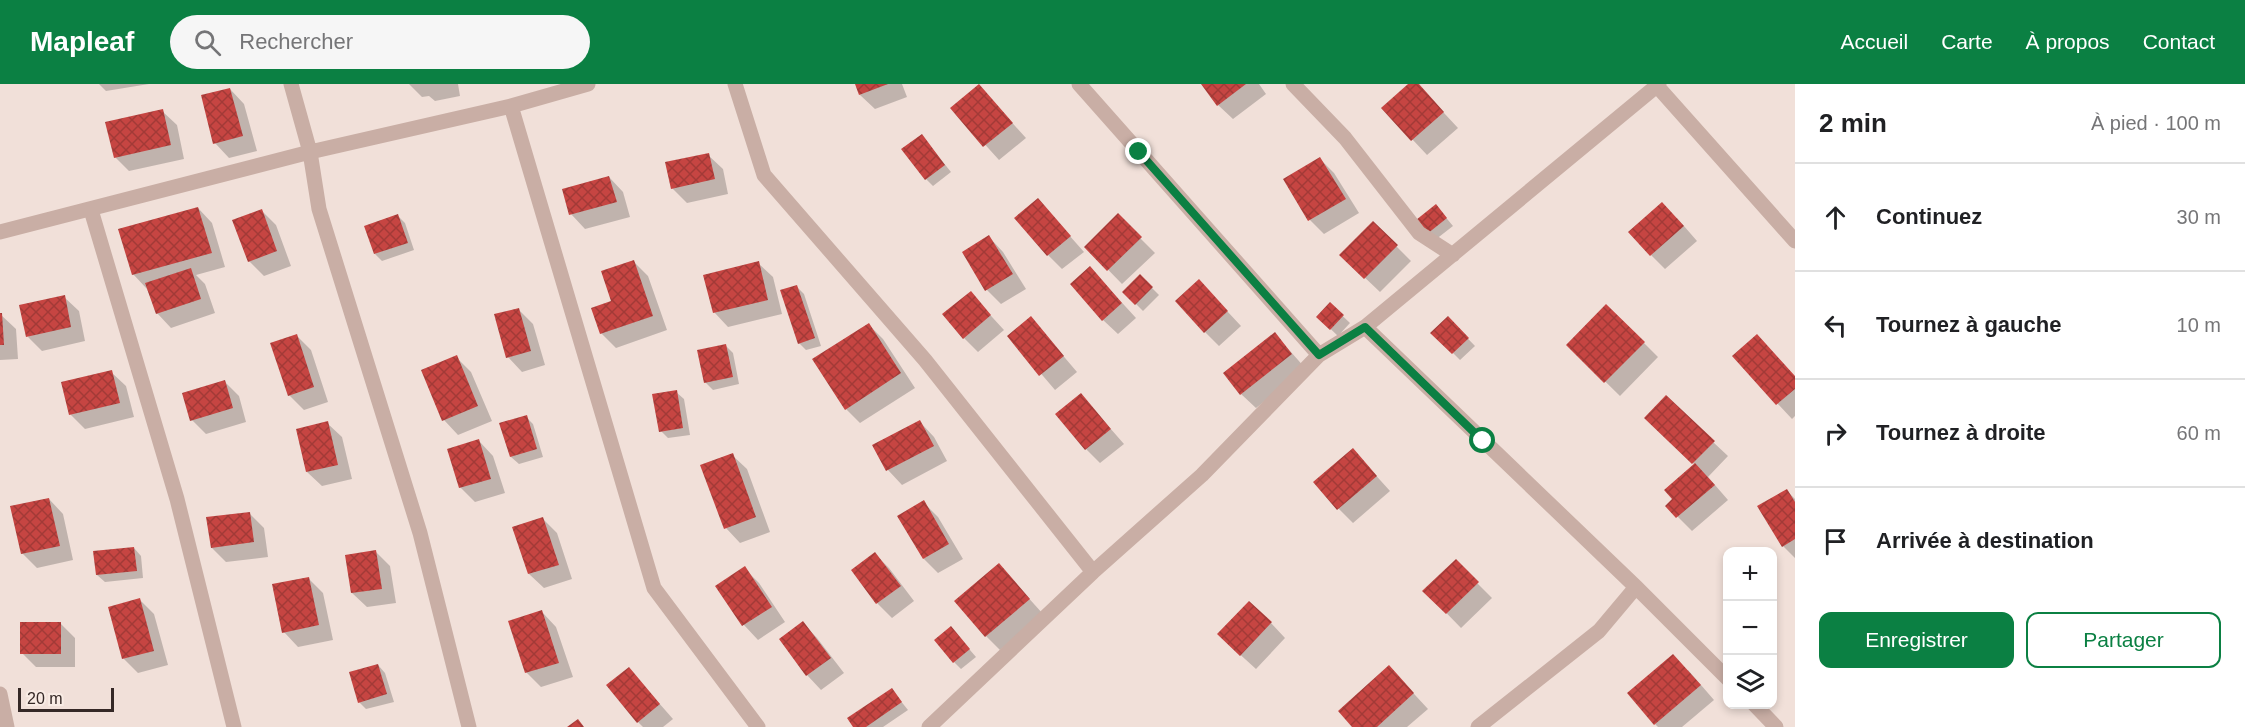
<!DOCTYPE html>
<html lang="fr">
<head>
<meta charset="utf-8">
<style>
	body { margin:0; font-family:Helvetica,sans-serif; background:#f6f6f6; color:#202124 }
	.controls { position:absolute; right:18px; bottom:18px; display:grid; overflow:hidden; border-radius:12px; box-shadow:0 3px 9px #0003 }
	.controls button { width:54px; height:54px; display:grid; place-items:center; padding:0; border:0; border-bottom:2px solid #e0e0e0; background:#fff; color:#202124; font:30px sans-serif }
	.scale { position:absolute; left:18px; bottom:15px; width:96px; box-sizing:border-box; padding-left:6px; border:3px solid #352826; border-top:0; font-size:16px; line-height:21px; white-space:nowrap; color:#352826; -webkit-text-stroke:4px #f9ece5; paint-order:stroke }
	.stop { position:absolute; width:18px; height:18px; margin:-14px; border:4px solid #0b8043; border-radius:50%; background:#fff }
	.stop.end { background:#0b8043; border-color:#fff; box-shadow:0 2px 6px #0008 }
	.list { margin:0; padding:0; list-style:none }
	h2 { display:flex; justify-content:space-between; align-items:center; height:78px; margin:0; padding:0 24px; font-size:26px }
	h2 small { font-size:20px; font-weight:400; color:#757577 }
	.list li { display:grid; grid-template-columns:39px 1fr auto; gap:18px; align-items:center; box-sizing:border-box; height:108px; padding:0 24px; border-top:2px solid #e0e0e0 }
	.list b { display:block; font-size:22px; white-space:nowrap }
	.list em { font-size:20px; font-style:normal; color:#757577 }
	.actions { display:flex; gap:12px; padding:18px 24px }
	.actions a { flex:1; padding:14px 0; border:2px solid #0b8043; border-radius:12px; text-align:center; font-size:21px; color:#0b8043 }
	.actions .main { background:#0b8043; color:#fff }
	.icon { flex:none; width:33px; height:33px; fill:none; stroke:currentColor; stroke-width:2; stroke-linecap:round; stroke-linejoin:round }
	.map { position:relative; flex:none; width:1795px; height:643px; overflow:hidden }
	header { display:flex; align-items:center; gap:36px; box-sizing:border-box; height:84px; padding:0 30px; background:#0b8043; color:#fff }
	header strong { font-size:28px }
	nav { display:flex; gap:33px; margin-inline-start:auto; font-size:21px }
	.search { width:420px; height:54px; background:#f6f6f6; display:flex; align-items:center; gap:15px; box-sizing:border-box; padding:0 21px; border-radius:33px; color:#757577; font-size:22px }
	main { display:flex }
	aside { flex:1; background:#fff }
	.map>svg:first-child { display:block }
	.shadow { fill:#0003 }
	.building { fill:url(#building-cross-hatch) }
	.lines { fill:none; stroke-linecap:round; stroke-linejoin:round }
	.street { stroke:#c9aea5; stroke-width:15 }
	.route { stroke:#0b8043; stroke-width:8 }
</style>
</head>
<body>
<header>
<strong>Mapleaf</strong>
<div class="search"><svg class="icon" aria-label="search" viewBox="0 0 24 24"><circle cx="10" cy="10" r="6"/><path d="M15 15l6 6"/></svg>Rechercher</div>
<nav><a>Accueil</a><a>Carte</a><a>À propos</a><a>Contact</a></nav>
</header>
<main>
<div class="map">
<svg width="1795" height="643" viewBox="0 0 1795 643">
	<defs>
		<pattern id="building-cross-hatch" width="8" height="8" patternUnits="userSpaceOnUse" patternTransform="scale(1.5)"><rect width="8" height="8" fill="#c64542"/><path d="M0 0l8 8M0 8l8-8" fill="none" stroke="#a23a37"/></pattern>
	</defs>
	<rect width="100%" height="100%" fill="#f1e0d9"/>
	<path class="shadow" d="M99 0H149L106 7Z
		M409 0H458L460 12 435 17 429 12 422 13Z
		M856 0H902L907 13 875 25 860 11Z
		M1203 0H1259L1266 10 1233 35 1218 21Z
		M1410 0H1417L1458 44 1427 71 1383 24Z
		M979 2 1026 54 999 76 952 24Z
		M230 5 244 20 257 67 229 74 215 59Z
		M162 27 177 41 184 75 129 87 115 73Z
		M922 52 951 88 933 102 926 95Z
		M708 71 723 85 728 110 687 119 672 104Z
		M1320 75 1334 89 1359 129 1324 150 1310 136Z
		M609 93 623 108 630 133 585 145 571 130Z
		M1038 116 1084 168 1062 185 1048 171Z
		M198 124 212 139 225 183 196 191 205 200 215 229 171 244 157 229 147 205 133 190Z
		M262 127 276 141 291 182 264 192 249 177Z
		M1443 130 1453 142 1435 156 1428 149Z
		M398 132 405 139 414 166 382 177 375 170Z
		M1118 132 1155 169 1122 200 1086 163Z
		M1677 134 1697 157 1665 185 1651 171Z
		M1373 139 1411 177 1380 208 1341 171Z
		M989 153 1003 168 1026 205 1001 220 987 206Z
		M633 177 648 192 667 246 616 264 601 249 613 218Z
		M758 179 773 193 782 230 728 243 714 228Z
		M1140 192 1159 211 1143 227 1124 208Z
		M1104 199 1136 234 1118 250 1103 236Z
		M796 202 804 210 821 262 806 266 799 259Z
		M970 209 1004 246 978 268 964 254Z
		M1213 212 1241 242 1219 262 1205 248Z
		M64 213 79 227 85 257 42 267 28 253Z
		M1330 220 1350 239 1338 252 1318 233Z
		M518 225 533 240 545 281 522 288 508 273Z
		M0 230 16 245 18 275 0 276Z
		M1031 234 1077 288 1055 306 1009 252Z
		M1448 234 1475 262 1460 276 1433 249Z
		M869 241 883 255 915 304 860 339 846 325Z
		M1275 250 1306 285 1256 324 1241 310Z
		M296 251 311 266 328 318 304 326 289 311Z
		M1644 259 1658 273 1620 312 1568 261Z
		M725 261 733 269 739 300 713 306 705 298Z
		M456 273 471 288 492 337 458 351 444 336 423 287Z
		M1734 273 1795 293V332L1792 335Z
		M111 288 126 302 134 333 85 345 70 330Z
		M225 298 239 312 246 338 206 350 192 336Z
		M676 308 684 315 690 351 668 354 661 347Z
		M1081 311 1124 360 1100 379 1086 365Z
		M526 333 533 340 543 373 519 380 511 373 501 340Z
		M920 338 934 353 947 377 902 401 888 386 874 362Z
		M327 339 342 353 352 395 322 402 307 388Z
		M1660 348 1713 358 1728 372 1708 393 1728 416 1692 447 1667 422 1674 416 1695 381Z
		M479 357 493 372 505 409 475 418 460 403Z
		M1353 366 1390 407 1353 439 1338 424Z
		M732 371 747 385 770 448 740 459 726 444Z
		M1787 407 1795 415V474L1783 462Z
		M49 415 63 430 73 476 37 484 22 469Z
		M923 418 938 433 963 475 938 489 924 475Z
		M249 429 264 444 268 473 226 478 212 464Z
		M543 435 557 449 572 495 544 504 529 490Z
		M134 464 141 472 143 494 105 498 97 491Z
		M376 468 390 482 396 519 367 523 352 509Z
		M875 470 889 484 914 517 892 534 877 519 853 486Z
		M1455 477 1492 514 1461 544 1425 507Z
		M999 481 1043 530 1000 566 986 552Z
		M744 484 759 499 785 538 758 556 744 541 717 502Z
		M309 495 323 509 333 556 298 563 284 548Z
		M140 516 154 530 168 581 138 589 123 574Z
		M542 528 556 543 573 593 541 603 526 588Z
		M60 539 75 554V583H36L22 569Z
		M803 539 817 554 844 589 821 606 807 591 781 555Z
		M1271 539 1285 554 1256 585 1234 565Z
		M958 552 976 573 961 585 954 578Z
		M378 581 385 589 394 618 366 625 359 618Z
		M629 585 673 635 663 643H643L638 638Z
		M1688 586 1714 616 1682 643H1658L1655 640Z
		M1403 598 1428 625 1407 643H1354Z
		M892 606 908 626 883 643H855Z"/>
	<path class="building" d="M855 0H888L859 11Z
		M979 0 1013 39 983 63 950 24Z
		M1201 0H1246L1217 22Z
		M1408 0H1419L1444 28 1411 57 1381 24Z
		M230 4 243 52 213 60 201 11Z
		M163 25 171 61 114 74 105 38Z
		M922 50 945 81 925 96 901 65Z
		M709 69 715 95 671 105 665 78Z
		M1320 73 1346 115 1308 137 1283 95Z
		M609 92 617 118 569 131 562 105Z
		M1038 114 1071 152 1047 172 1014 134Z
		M1662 118 1684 142 1650 172 1628 148Z
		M1436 120 1447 134 1427 150 1416 136Z
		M198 123 212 169 132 191 118 145Z
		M262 125 277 167 248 178 232 136Z
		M1118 129 1142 153 1107 187 1084 163Z
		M398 130 408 159 374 170 364 142Z
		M1373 137 1398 161 1364 195 1339 171Z
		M989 151 1013 190 985 207 962 168Z
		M634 176 653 232 600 250 591 224 611 217 601 187Z
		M759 177 768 216 713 229 703 191Z
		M1090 182 1122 219 1102 237 1070 200Z
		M191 184 201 215 156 230 145 199Z
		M1140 190 1153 203 1135 221 1122 208Z
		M1199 195 1228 227 1204 249 1175 217Z
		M797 201 815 254 798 260 780 206Z
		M971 207 991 231 963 255 942 230Z
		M65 211 71 243 26 253 19 221Z
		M1330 218 1344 231 1330 246 1316 233Z
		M1606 220 1645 258 1604 299 1566 261Z
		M519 224 531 267 506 274 494 230Z
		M0 229H2L4 261H0Z
		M1031 232 1064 272 1039 292 1007 252Z
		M1448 232 1469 254 1452 270 1430 249Z
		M869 239 901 289 845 326 812 275Z
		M1275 248 1292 270 1240 311 1223 289Z
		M297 250 314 303 288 312 270 259Z
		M1757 250 1795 292V305L1776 321 1732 272Z
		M726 260 733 293 704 299 697 266Z
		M457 271 478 322 442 337 421 286Z
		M112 286 120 319 69 331 61 298Z
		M225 296 233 324 190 337 182 309Z
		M677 306 683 344 659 348 652 310Z
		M1081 309 1111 345 1085 366 1055 330Z
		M1666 311 1715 357 1692 380 1644 334Z
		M527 331 537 365 510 373 499 339Z
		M920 336 934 362 886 387 872 361Z
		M328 337 338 381 306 388 296 345Z
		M479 355 491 395 459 404 447 365Z
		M1353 364 1377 392 1337 426 1313 398Z
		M733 369 756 433 724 445 700 381Z
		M1695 379 1715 401 1676 434 1665 422 1672 415 1664 406Z
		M1787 405 1795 418V455L1782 463 1757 422Z
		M49 414 60 462 21 470 10 422Z
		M924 416 949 460 923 475 897 432Z
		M250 428 254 458 211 464 206 433Z
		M543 433 559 481 528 490 512 443Z
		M134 463 137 487 96 491 93 467Z
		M376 466 382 505 351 509 345 471Z
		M875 468 901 502 876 520 851 486Z
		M1456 475 1479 498 1446 530 1422 507Z
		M999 479 1030 515 985 553 954 517Z
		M745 482 772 523 742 542 715 502Z
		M309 493 319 541 282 549 272 500Z
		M140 514 154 567 122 575 108 523Z
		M1249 517 1272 538 1240 572 1217 550Z
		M542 526 559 579 525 589 508 537Z
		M803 537 831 574 806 592 779 555Z
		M20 538H61V570H20Z
		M951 542 970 565 953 579 934 556Z
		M1673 570 1701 601 1654 641 1627 609Z
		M378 580 387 610 358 619 349 588Z
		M1389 581 1414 609 1377 643H1352L1338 627Z
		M629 583 660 620 637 639 606 601Z
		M892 604 902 618 866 643H853L847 634Z
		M578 635 584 643H567Z"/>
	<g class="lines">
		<path class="street" d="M291 0 310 68 319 125 420 449 469 643
			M735 0 764 91 925 276 1093 488
			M1079 0 1319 271
			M1293 0 1345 54 1419 149 1453 171
			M1657 2 1795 157
			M511 22 654 504 758 643
			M91 126 177 415 234 643
			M0 148 310 68 511 22 588 0
			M1365 243 1636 503 1728 595
			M0 610 7 643
			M1754 620 1776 643
			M929 643 1093 488 1202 391 1319 271 1365 243 1659 0
			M1478 643 1599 547 1636 503"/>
	</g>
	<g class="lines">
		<path class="route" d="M1139 68 1319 271 1365 243 1483 357"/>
	</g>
</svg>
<div class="controls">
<button>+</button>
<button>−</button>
<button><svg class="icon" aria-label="layers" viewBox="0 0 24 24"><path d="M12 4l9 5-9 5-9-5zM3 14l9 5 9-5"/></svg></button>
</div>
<div class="scale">20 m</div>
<div class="stop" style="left:1483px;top:357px"></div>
<div class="stop end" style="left:1139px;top:68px"></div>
</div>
<aside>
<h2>2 min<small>À pied · 100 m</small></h2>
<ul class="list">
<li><svg class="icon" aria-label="ahead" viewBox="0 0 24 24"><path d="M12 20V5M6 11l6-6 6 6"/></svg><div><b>Continuez</b></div><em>30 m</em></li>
<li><svg class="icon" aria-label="left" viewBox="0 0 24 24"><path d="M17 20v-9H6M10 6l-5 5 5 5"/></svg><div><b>Tournez à gauche</b></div><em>10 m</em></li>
<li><svg class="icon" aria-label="right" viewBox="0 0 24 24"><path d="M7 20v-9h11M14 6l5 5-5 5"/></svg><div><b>Tournez à droite</b></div><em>60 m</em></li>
<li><svg class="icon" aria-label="arrive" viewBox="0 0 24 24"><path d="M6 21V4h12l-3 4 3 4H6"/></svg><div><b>Arrivée à destination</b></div></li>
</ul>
<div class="actions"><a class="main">Enregistrer</a><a>Partager</a></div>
</aside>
</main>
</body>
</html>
